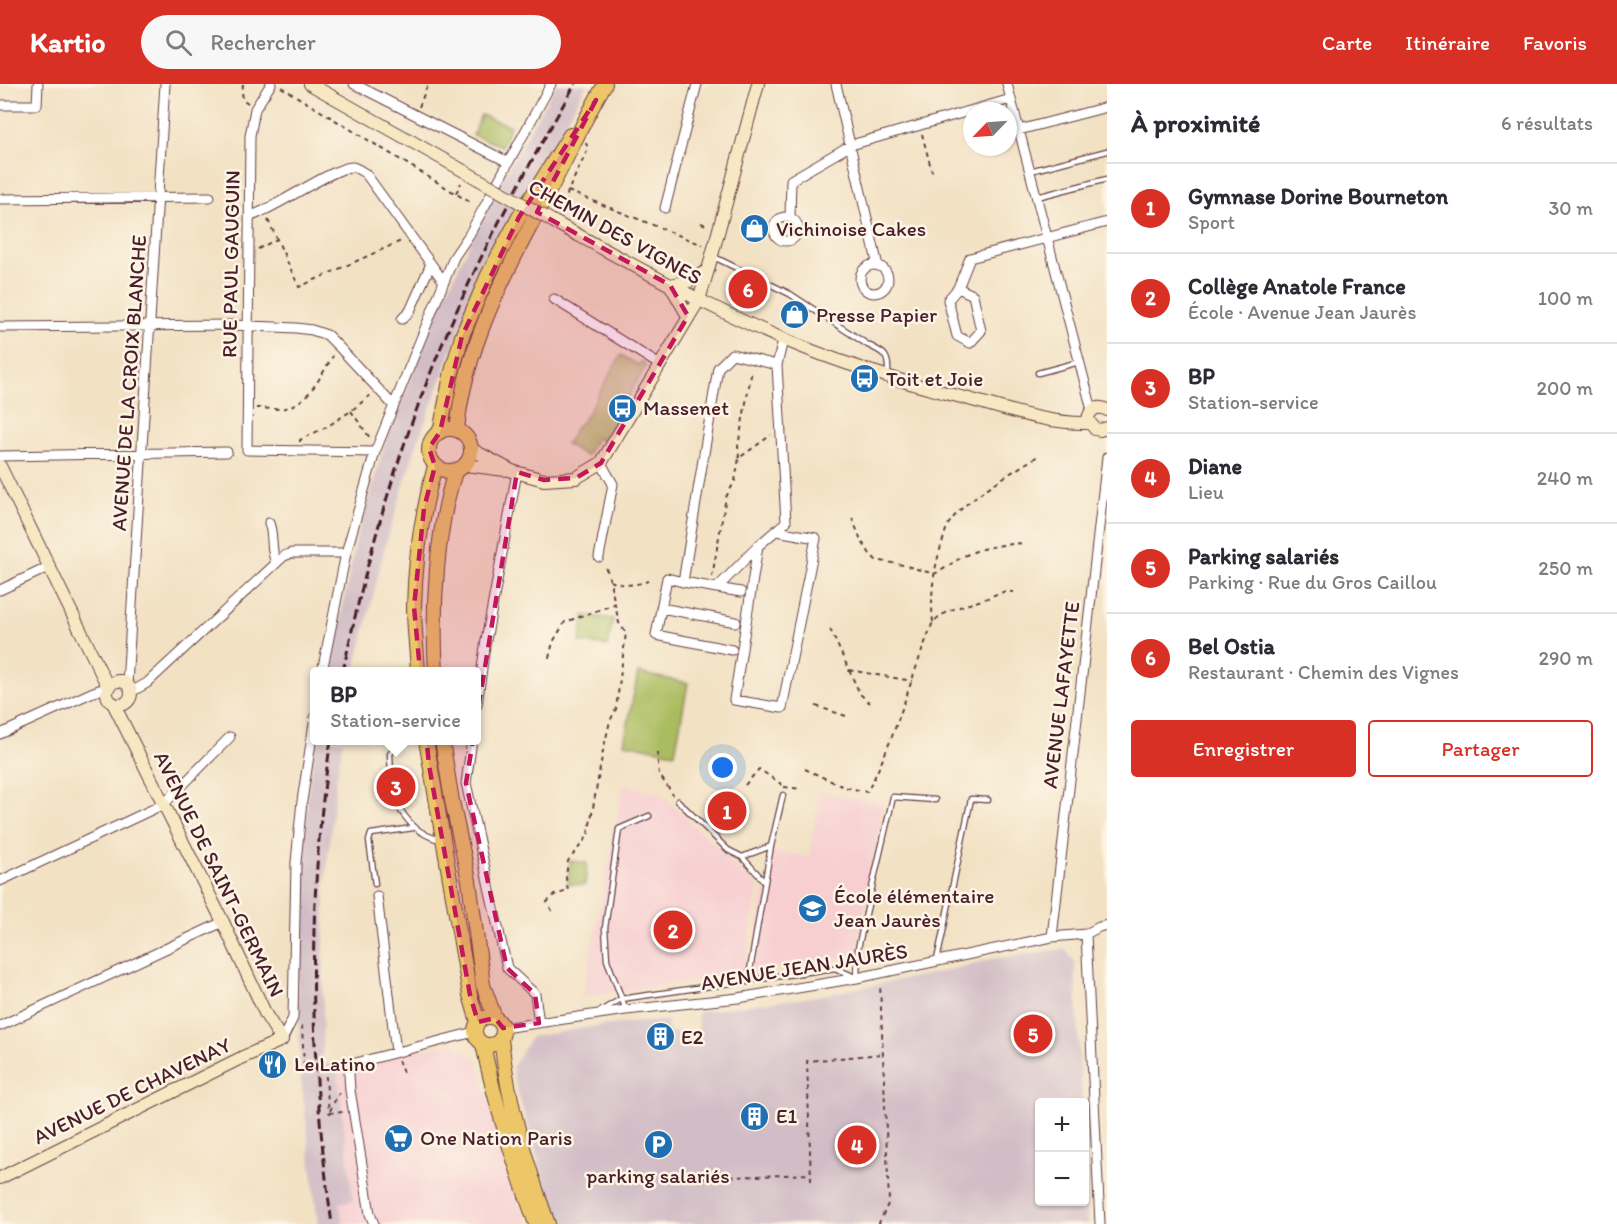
<!DOCTYPE html>
<html lang="fr">
<head>
<meta charset="utf-8">
<style>
	body { margin:0; font-family:Itim,sans-serif; background:#f7f7f7; color:#2b2b33 }
	.controls { position:absolute; right:18px; bottom:18px; display:grid; overflow:hidden; border-radius:6px; box-shadow:0 2px 4px #0004 }
	.controls button { width:54px; height:54px; display:grid; place-items:center; padding:0; border:0; border-bottom:2px solid #e1e1e2; background:#fff; color:#2b2b33; font:30px sans-serif }
	.compass { position:absolute; left:963px; top:18px; width:54px; height:54px; border-radius:50%; background:#fff; box-shadow:0 2px 4px #0004; rotate:245deg }
	.you { position:absolute; left:723px; top:684px; width:21px; height:21px; margin:-15px; border:4px solid #fff; border-radius:50%; background:#1a73e8; box-shadow:0 0 0 9px #1a73e833 }
	.badge { display:grid; place-items:center; width:39px; height:39px; border-radius:50%; background:#d93025; color:#fff; font-size:20px; font-weight:700 }
	.pin { position:absolute; translate:-50% -50%; border:3px solid #fff; box-shadow:0 2px 6px #0006 }
	.popup { position:absolute; left:310px; top:583px; width:171px; height:78px; box-sizing:border-box; display:grid; place-content:center; border-radius:6px; background:#fff; filter:drop-shadow(0 2px 4px #0005); font-size:20px; white-space:nowrap; color:#7c7c81 }
	.popup b { font-size:22px; color:#2b2b33 }
	.popup::after { content:''; position:absolute; left:50%; top:100%; margin-left:-12px; border:12px solid transparent; border-top-color:#fff }
	.list { margin:0; padding:0; list-style:none }
	h2 { display:flex; justify-content:space-between; align-items:center; height:78px; margin:0; padding:0 24px; font-size:26px }
	h2 small { font-size:20px; font-weight:400; color:#7c7c81 }
	.list li { display:grid; grid-template-columns:39px 1fr auto; gap:18px; align-items:center; box-sizing:border-box; height:90px; padding:0 24px; border-top:2px solid #e1e1e2 }
	.list b { display:block; font-size:22px; white-space:nowrap }
	.list p { margin:0; font-size:20px; white-space:nowrap; color:#7c7c81 }
	.list em { font-size:20px; font-style:normal; color:#7c7c81 }
	.actions { display:flex; gap:12px; padding:18px 24px }
	.actions a { flex:1; padding:14px 0; border:2px solid #d93025; border-radius:6px; text-align:center; font-size:21px; color:#d93025 }
	.actions .main { background:#d93025; color:#fff }
	.icon { flex:none; width:33px; height:33px; fill:none; stroke:currentColor; stroke-width:2; stroke-linecap:round; stroke-linejoin:round }
	.map { position:relative; flex:none; width:1107px; height:1140px; overflow:hidden }
	header { display:flex; align-items:center; gap:36px; box-sizing:border-box; height:84px; padding:0 30px; background:#d93025; color:#fff }
	header strong { font-size:28px }
	nav { display:flex; gap:33px; margin-inline-start:auto; font-size:21px }
	.search { width:420px; height:54px; background:#f7f7f7; display:flex; align-items:center; gap:15px; box-sizing:border-box; padding:0 21px; border-radius:33px; color:#7c7c81; font-size:22px }
	main { display:flex }
	aside { flex:1; background:#fff }
	.map>svg:first-child { display:block }
	.built { fill:#f7cfd1 }
	.industrial { fill:#d2bdc6 }
	.green { fill:#aabc5f; stroke:#7a6e45; stroke-width:1.5 }
	.lines { fill:none; stroke-linecap:round; stroke-linejoin:round }
	.lane-casing { stroke:#633c42; stroke-width:7 }
	.street-casing { stroke:#633c42; stroke-width:11 }
	.secondary-casing { stroke:#633c42; stroke-width:14 }
	.primary-casing { stroke:#633c42; stroke-width:16 }
	.path { stroke:#633c42; stroke-width:2; stroke-dasharray:4.5 4.5; stroke-linecap:butt }
	.lane { stroke:#fff; stroke-width:4.5 }
	.street { stroke:#fff; stroke-width:9 }
	.secondary { stroke:#f7e8c3; stroke-width:12 }
	.primary { stroke:#ecc669; stroke-width:14 }
	.rail { stroke:#4a1f2b; stroke-width:3; stroke-dasharray:9 4.5; stroke-linecap:butt }
	.secondary-bridge-casing { stroke:#633c42; stroke-width:14; stroke-linecap:butt }
	.secondary-bridge { stroke:#f7e8c3; stroke-width:12 }
	.marked { fill:#c2185b; fill-opacity:0.2; stroke:#c2185b; stroke-width:4.5; stroke-dasharray:12 8; stroke-linejoin:round }
	.labels { text-anchor:middle; stroke-width:5; stroke-linejoin:round; paint-order:stroke }
	.poi-label { font-size:21px; fill:#4a1f2b; stroke:#fcf5e5; text-anchor:start }
	.street-label { font-size:21px; fill:#4a1f2b; stroke:#fcf5e5 }
</style>
</head>
<body>
<header>
<strong>Kartio</strong>
<div class="search"><svg class="icon" aria-label="search" viewBox="0 0 24 24"><circle cx="10" cy="10" r="6"/><path d="M15 15l6 6"/></svg>Rechercher</div>
<nav><a>Carte</a><a>Itinéraire</a><a>Favoris</a></nav>
</header>
<main>
<div class="map">
<svg width="1107" height="1140" viewBox="0 0 1107 1140">
	<rect width="100%" height="100%" fill="#fcf5e5"/>
	<filter id="ink" filterUnits="userSpaceOnUse"><feTurbulence type="fractalNoise" baseFrequency=".0167" numOctaves="2"/><feDisplacementMap in="SourceGraphic" scale="12" xChannelSelector="R" yChannelSelector="G"/><feConvolveMatrix kernelMatrix="1 2 1 2 8 2 1 2 1" color-interpolation-filters="sRGB"/></filter>
	<filter id="wash" filterUnits="userSpaceOnUse"><feTurbulence type="fractalNoise" baseFrequency=".008" numOctaves="4" result="noise"/><feDisplacementMap in="SourceGraphic" scale="24" xChannelSelector="R" yChannelSelector="G"/><feGaussianBlur stdDeviation="1.35" result="paint"/><feColorMatrix in="noise" values="0 0 0 0 0 0 0 0 0 0 0 0 0 0 0 0 0 1.4 0 .05"/><feComposite in="paint" operator="in"/></filter>
	<g filter="url(#wash)">
		<rect width="100%" height="100%" fill="#f2e1c3"/>
		<path class="built" d="M623 700 661 710 758 802 743 891 583 912Z
			M820 708 884 720 854 882 844 874 749 889 772 767 809 773Z
			M453 959 477 975 507 1082 528 1140H343L339 1119 353 1116 336 978 352 980Z"/>
		<path class="industrial" d="M556 0H587L520 120 459 247 416 362 385 462 355 587 330 588 356 456 387 353 435 232 493 111Z
			M317 657H343L336 698 325 801 322 981 336 978 353 1117 339 1119 343 1140H318L301 994 297 892 299 803 310 692Z
			M1065 865 1075 878 1082 1018H1040V1118H1084L1085 1075 1087 1140H557L514 995 513 983 531 953 597 942 667 936 669 948 698 949V928L812 913 942 888 991 875Z"/>
		<path class="green" d="M481 31 510 42 502 62 473 51Z
			M621 271 638 281 642 277 646 282 602 357 597 354 586 372 566 360 577 342 583 337Z
			M584 531 613 535 608 562 580 558Z
			M638 589 688 599 675 669 624 659Z
			M570 777 587 779 585 801 568 800Z"/>
	</g>
	<g filter="url(#ink)">
		<g class="lines">
			<defs>
				<path id="lane" d="M1030 87 1107 67
					M1037 113 1107 95
					M712 172 790 210 868 261C885 269 889 271 888 290
					M1038 289 1079 278
					M391 691 390 670 400 656
					M678 717 728 766 742 773
					M396 719C408 739 418 750 440 756
					M765 798 742 773 771 762
					M375 800 369 757 371 750 413 744
					M937 876 971 715 988 716
					M748 898 771 762 783 711
					M626 926 607 876 605 844 619 745 649 732
					M599 928 621 915 835 884 857 894 858 864 893 713 935 716"/>
				<path id="street" d="M271 0 255 25 250 52 247 366 375 368
					M354 0 508 78
					M836 0 878 182
					M1007 0 1092 326
					M0 21H37L38 0
					M1019 46 1107 23
					M0 115 210 113
					M665 124 697 0
					M251 132C274 125 337 81 353 83 357 84 363 88 366 90L444 198
					M774 145a12 12 0 1 1 24 0a12 12 0 1 1-24 0Z
					M790 134 791 96 851 61 1011 15
					M860 195a14 14 0 1 1 28 0a14 14 0 1 1-28 0Z
					M958 204 973 211 981 247 970 259 957 252 948 216 958 204 970 174 1107 138
					M554 215 660 281
					M402 235 410 227 430 182
					M0 243 233 241 296 244 312 246 327 251 339 263 393 321
					M777 281 732 270 718 284 683 498 717 504 758 462 786 438 777 281 783 256
					M0 372 227 368
					M269 439C274 452 270 465 276 479
					M758 462 734 616 782 624 816 454 777 447
					M599 473 613 400 601 379
					M683 498 667 494 656 551 732 566
					M717 504 741 508
					M0 506 49 483
					M661 524 736 538
					M322 588 346 469 375 368 454 173 469 151 551 0
					M127 600 165 0
					M131 608 147 599 284 472 292 469H346
					M477 621 485 562 517 388
					M0 650 91 609 99 606 107 605
					M472 656 466 699 507 884 535 910 539 939
					M0 797 164 720 230 653
					M377 812 396 968
					M1086 850 1100 1140
					M1052 853 1107 373
					M0 942 223 838
					M503 944 626 926 738 914 857 894 1052 853 1086 850 1099 843 1107 841
					M282 956 293 934 296 778 302 717 315 633
					M374 1140 370 1130 350 1006 349 990 352 980 474 948"/>
				<path id="secondary" d="M310 0 478 95
					M556 139C631 180 705 222 783 255 843 281 906 299 969 315 1008 326 1049 340 1089 339
					M670 201 690 197 708 186
					M671 202 688 232
					M1107 326C1098 321 1089 325 1088 336L1095 345 1100 346 1107 344
					M471 365 512 387 544 396 576 394 601 379 699 216 708 186 758 0
					M466 381 505 386
					M0 382 108 603
					M107 609a12 12 0 1 1 24 0a12 12 0 1 1-24 0Z
					M0 1094 243 973 282 956 266 931 223 838 113 619"/>
				<path id="primary" d="M429 366a21 21 0 1 1 42 0a21 21 0 1 1-42 0Z
					M457 346C465 260 508 184 548 109 568 73 584 35 605 0
					M440 348 451 291 462 252 488 191 519 133 570 51
					M418 588C417 566 414 544 414 523 415 475 422 428 435 382
					M436 588C432 526 436 446 455 388
					M426 656 470 911 478 938
					M442 656 452 717 469 797 483 901 495 934
					M475 947a14 14 0 1 1 28 0a14 14 0 1 1-28 0Z
					M501 955C508 1019 526 1079 548 1140
					M483 960C495 1021 515 1081 536 1140"/>
			</defs>
			<use href="#lane" class="lane-casing"/>
			<use href="#street" class="street-casing"/>
			<use href="#secondary" class="secondary-casing"/>
			<use href="#primary" class="primary-casing"/>
			<path class="path" d="M243 0 242 15 248 19
				M281 3 473 120
				M419 23 428 0
				M922 50 932 88
				M568 107 703 161
				M456 109 461 99
				M563 129 568 107 588 65 586 59
				M268 136 299 203 401 157
				M701 139 709 142
				M258 165 277 155
				M256 324C265 324 276 326 285 324 309 319 321 291 333 272
				M351 327 370 354
				M300 358V356L328 342 351 327 372 310
				M739 374 738 362 752 286
				M852 434 861 456 870 470 876 476 903 481 934 490C944 486 950 480 959 475 978 463 1001 461 1023 459
				M712 493 726 413 735 397 739 374 771 351
				M610 497C624 502 633 502 648 497
				M933 538C930 509 934 483 943 456 945 450 946 443 950 438 966 414 1013 388 1038 372
				M830 545 860 610 870 619
				M549 574 553 558 565 538 615 520
				M849 586 912 597
				M816 622 846 632
				M657 668 659 690 673 711
				M805 685 844 703 867 708C896 654 910 595 933 538 947 525 963 522 982 516 994 512 1000 506 1014 508
				M745 701 759 685 784 702
				M784 703 801 705
				M552 827 547 818 554 811 568 807 566 794 568 777 588 752 603 667 610 637 616 625 626 549 619 539 608 488 603 481
				M302 941 304 982
				M398 976 404 991
				M325 983 329 1029
				M330 1027 337 1012 340 1009
				M329 1029 344 1028
				M703 1094 811 1090
				M811 1097 807 977 882 970
				M880 1140 879 1139 889 1118 880 900"/>
			<use href="#lane" class="lane"/>
			<use href="#street" class="street"/>
			<use href="#secondary" class="secondary"/>
			<use href="#primary" class="primary"/>
			<path class="rail" d="M343 588C369 460 407 336 461 217 494 142 535 71 575 0
				M331 656C306 816 309 980 332 1140"/>
			<defs>
				<path id="secondary-bridge" d="M478 95 556 139"/>
			</defs>
			<use href="#secondary-bridge" class="secondary-bridge-casing"/>
			<use href="#secondary-bridge" class="secondary-bridge"/>
		</g>
	</g>
	<path class="marked" d="M596 16 537 128 670 201 688 232 601 379 576 394 544 396 517 388 466 699 507 884 535 910 539 939 503 944 495 934 478 938 470 911 429 681 414 523 424 424 435 382 429 364 440 348 462 252 519 133Z"/>
	<defs>
		<symbol id="shop-disc" viewBox="-11 -11 22 22"><circle r="9.5" fill="#1f6fb2" stroke="#fcf5e5"/><path d="M-5-2.5h2.3a2.7 3.5 0 0 1 5.4 0H5L5.5 6h-11ZM-1.5-2.5h3a1.5 2.3 0 0 0-3 0Z" fill="#fff"/></symbol>
		<symbol id="bus-disc" viewBox="-11 -11 22 22"><circle r="9.5" fill="#1f6fb2" stroke="#fcf5e5"/><path d="M-5-6H5V4H4V6H2V4H-2V6H-4V4H-5ZM-3.5-4V0h7V-4ZM-3.5 1.2v1.5H-2V1.2ZM2 1.2v1.5H3.5V1.2Z" fill="#fff"/></symbol>
		<symbol id="school-disc" viewBox="-11 -11 22 22"><circle r="9.5" fill="#1f6fb2" stroke="#fcf5e5"/><path d="M0-5L7-2L0 1L-7-2ZM-4 1L0 2.5L4 1V4Q0 6-4 4Z" fill="#fff"/></symbol>
		<symbol id="building-disc" viewBox="-11 -11 22 22"><circle r="9.5" fill="#1f6fb2" stroke="#fcf5e5"/><path d="M-4-6H4V6H1V3H-1V6H-4ZM-2.5-4.3h1.7v1.8h-1.7ZM.8-4.3h1.7v1.8H.8ZM-2.5-1h1.7V.8h-1.7ZM.8-1h1.7V.8H.8Z" fill="#fff"/></symbol>
		<symbol id="restaurant-disc" viewBox="-11 -11 22 22"><circle r="9.5" fill="#1f6fb2" stroke="#fcf5e5"/><path d="M-5-6h1v4h1v-4h1v4h1v-4h1v5L-1.5 .5V6h-2V.5L-5-1ZM5-6V6H3V1.5H1.5Q1.5-4 5-6Z" fill="#fff"/></symbol>
		<symbol id="supermarket-disc" viewBox="-11 -11 22 22"><circle r="9.5" fill="#1f6fb2" stroke="#fcf5e5"/><path d="M-6-5.5h2.5l.6 2H6L4.5 2H-2.5L-4.4-4H-6ZM-1.5 3.2a1.3 1.3 0 1 0 .1 0ZM3 3.2a1.3 1.3 0 1 0 .1 0Z" fill="#fff"/></symbol>
		<symbol id="parking-disc" viewBox="-11 -11 22 22"><circle r="9.5" fill="#1f6fb2" stroke="#fcf5e5"/><path d="M-3.5-5.5H1a3.5 3.5 0 0 1 0 7H-1V5.5H-3.5ZM-1-3.4V-.6H.8a1.4 1.4 0 0 0 0-2.8Z" fill="#fff"/></symbol>
	</defs>
	<g fill-rule="evenodd">
		<use href="#shop-disc" x="738" y="128" width="33" height="33"/>
		<use href="#shop-disc" x="778" y="214" width="33" height="33"/>
		<use href="#bus-disc" x="848" y="278" width="33" height="33"/>
		<use href="#bus-disc" x="606" y="308" width="33" height="33"/>
		<use href="#school-disc" x="796" y="808" width="33" height="33"/>
		<use href="#building-disc" x="644" y="936" width="33" height="33"/>
		<use href="#restaurant-disc" x="256" y="964" width="33" height="33"/>
		<use href="#building-disc" x="738" y="1016" width="33" height="33"/>
		<use href="#supermarket-disc" x="382" y="1038" width="33" height="33"/>
		<use href="#parking-disc" x="642" y="1044" width="33" height="33"/>
	</g>
	<g class="labels">
		<g class="poi-label">
			<text x="776" y="152">Vichinoise Cakes</text>
			<text x="816" y="238">Presse Papier</text>
			<text x="886" y="302">Toit et Joie</text>
			<text x="643" y="331">Massenet</text>
			<text x="834" y="819">École élémentaire<tspan x="834" dy="24">Jean Jaurès</tspan></text>
			<text x="681" y="960">E2</text>
			<text x="294" y="987">Le Latino</text>
			<text x="776" y="1039">E1</text>
			<text x="420" y="1061">One Nation Paris</text>
			<text x="658" y="1099" text-anchor="middle">parking salariés</text>
		</g>
		<g class="street-label">
			<text transform="translate(615 148) rotate(29)" y="7">CHEMIN DES VIGNES</text>
			<text transform="translate(231 180) rotate(-89)" y="7">RUE PAUL GAUGUIN</text>
			<text transform="translate(129 299) rotate(-86)" y="7">AVENUE DE LA CROIX BLANCHE</text>
			<text transform="translate(1061 611) rotate(-83)" y="7">AVENUE LAFAYETTE</text>
			<text transform="translate(219 790) rotate(64)" y="7">AVENUE DE SAINT-GERMAIN</text>
			<text transform="translate(804 883) rotate(-9)" y="7">AVENUE JEAN JAURÈS</text>
			<text transform="translate(132 1007) rotate(-26)" y="7">AVENUE DE CHAVENAY</text>
		</g>
	</g>
</svg>
<div class="controls">
<button>+</button>
<button>−</button>
</div>
<svg class="compass" viewBox="-18 -18 36 36"><path d="M0-13l5 13h-10z" fill="#e53935"/><path d="M0 13l5-13h-10z" fill="#7c7c81"/></svg>
<div class="you"></div>
<div class="pin badge" style="left:727px;top:727px">1</div>
<div class="pin badge" style="left:673px;top:846px">2</div>
<div class="pin badge" style="left:396px;top:703px">3</div>
<div class="popup"><b>BP</b>Station-service</div>
<div class="pin badge" style="left:857px;top:1061px">4</div>
<div class="pin badge" style="left:1033px;top:950px">5</div>
<div class="pin badge" style="left:748px;top:205px">6</div>
</div>
<aside>
<h2>À proximité<small>6 résultats</small></h2>
<ul class="list">
<li><span class="badge">1</span><div><b>Gymnase Dorine Bourneton</b><p>Sport</p></div><em>30 m</em></li>
<li><span class="badge">2</span><div><b>Collège Anatole France</b><p>École · Avenue Jean Jaurès</p></div><em>100 m</em></li>
<li><span class="badge">3</span><div><b>BP</b><p>Station-service</p></div><em>200 m</em></li>
<li><span class="badge">4</span><div><b>Diane</b><p>Lieu</p></div><em>240 m</em></li>
<li><span class="badge">5</span><div><b>Parking salariés</b><p>Parking · Rue du Gros Caillou</p></div><em>250 m</em></li>
<li><span class="badge">6</span><div><b>Bel Ostia</b><p>Restaurant · Chemin des Vignes</p></div><em>290 m</em></li>
</ul>
<div class="actions"><a class="main">Enregistrer</a><a>Partager</a></div>
</aside>
</main>
</body>
</html>
